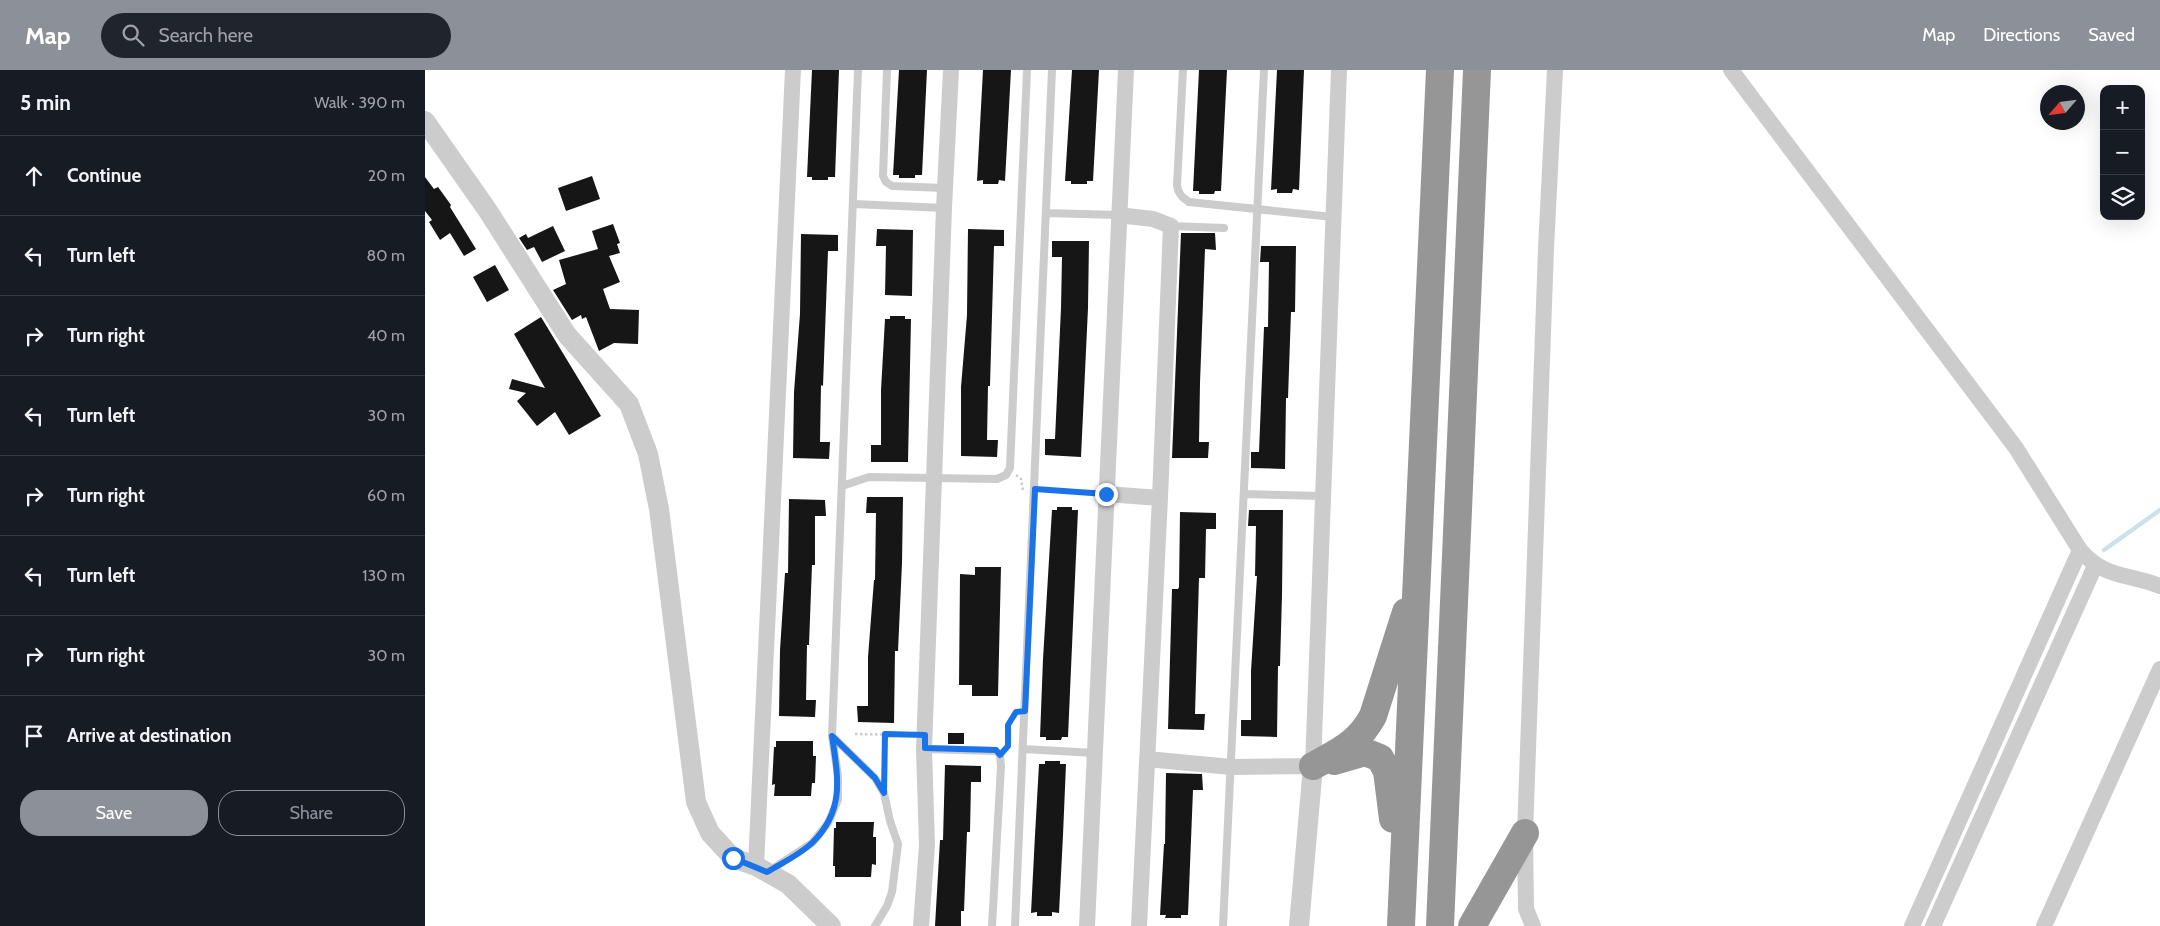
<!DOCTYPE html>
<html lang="en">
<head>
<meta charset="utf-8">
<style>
	body { margin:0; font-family:Cabin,sans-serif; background:#20242c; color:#f1f3f6 }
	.controls { position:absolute; right:15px; top:15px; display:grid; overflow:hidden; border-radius:10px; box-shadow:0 5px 20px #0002 }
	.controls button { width:45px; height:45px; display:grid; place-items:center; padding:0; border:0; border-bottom:1px solid #363941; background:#171b24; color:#f1f3f6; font:25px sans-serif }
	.compass { position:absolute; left:1615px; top:15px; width:45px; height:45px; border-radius:50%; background:#171b24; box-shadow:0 5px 20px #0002; rotate:242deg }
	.stop { position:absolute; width:15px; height:15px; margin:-11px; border:4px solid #1a73e8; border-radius:50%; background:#fff }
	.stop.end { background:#1a73e8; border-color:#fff; box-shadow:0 1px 5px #0008 }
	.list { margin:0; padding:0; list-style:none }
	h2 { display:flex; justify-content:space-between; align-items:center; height:65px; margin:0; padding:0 20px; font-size:21px }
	h2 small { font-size:16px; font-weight:400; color:#9ea1a6 }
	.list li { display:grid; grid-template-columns:32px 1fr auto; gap:15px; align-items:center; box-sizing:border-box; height:80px; padding:0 20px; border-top:1px solid #363941 }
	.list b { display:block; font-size:19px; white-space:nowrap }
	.list em { font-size:16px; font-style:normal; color:#9ea1a6 }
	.actions { display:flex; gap:10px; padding:15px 20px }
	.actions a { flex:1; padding:11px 0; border:1px solid #8c9099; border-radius:20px; text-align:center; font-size:18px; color:#8c9099 }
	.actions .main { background:#8c9099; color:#fff }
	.icon { flex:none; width:28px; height:28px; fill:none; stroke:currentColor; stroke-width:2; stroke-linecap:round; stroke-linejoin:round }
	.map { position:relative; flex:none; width:1735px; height:856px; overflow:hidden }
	header { display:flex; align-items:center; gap:30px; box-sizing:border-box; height:70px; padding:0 25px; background:#8c9099; color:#fff }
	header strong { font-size:24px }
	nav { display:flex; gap:28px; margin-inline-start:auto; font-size:18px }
	.search { width:350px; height:45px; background:#20242c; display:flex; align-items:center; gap:12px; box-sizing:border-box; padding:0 18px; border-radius:28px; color:#9ea1a6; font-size:19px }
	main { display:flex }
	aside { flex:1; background:#171b24 }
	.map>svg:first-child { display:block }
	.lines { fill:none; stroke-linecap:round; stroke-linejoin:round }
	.stream { stroke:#cce2ea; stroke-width:4.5 }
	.building { fill:#161616 }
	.path { stroke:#ccc; stroke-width:2.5; stroke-dasharray:2.5 2.5; stroke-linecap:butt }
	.service { stroke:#ccc; stroke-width:8 }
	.minor { stroke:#ccc; stroke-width:16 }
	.tertiary { stroke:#ccc; stroke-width:20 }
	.motorway { stroke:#969696; stroke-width:28 }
	.route { stroke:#1a73e8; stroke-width:6 }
</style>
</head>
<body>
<header>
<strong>Map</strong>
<div class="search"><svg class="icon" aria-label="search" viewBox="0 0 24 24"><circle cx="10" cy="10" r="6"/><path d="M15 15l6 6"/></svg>Search here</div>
<nav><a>Map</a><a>Directions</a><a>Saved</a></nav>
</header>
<main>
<aside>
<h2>5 min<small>Walk · 390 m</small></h2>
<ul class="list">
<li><svg class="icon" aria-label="ahead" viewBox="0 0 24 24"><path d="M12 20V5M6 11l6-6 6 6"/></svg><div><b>Continue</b></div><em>20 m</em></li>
<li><svg class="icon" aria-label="left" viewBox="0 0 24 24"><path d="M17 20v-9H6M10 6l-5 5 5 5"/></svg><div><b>Turn left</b></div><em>80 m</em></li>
<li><svg class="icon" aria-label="right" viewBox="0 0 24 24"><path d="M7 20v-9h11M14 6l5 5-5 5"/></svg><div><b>Turn right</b></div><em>40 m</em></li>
<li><svg class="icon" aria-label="left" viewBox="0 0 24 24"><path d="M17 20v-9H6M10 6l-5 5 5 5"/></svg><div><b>Turn left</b></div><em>30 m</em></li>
<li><svg class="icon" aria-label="right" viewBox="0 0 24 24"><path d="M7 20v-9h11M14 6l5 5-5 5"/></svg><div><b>Turn right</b></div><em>60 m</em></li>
<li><svg class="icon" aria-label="left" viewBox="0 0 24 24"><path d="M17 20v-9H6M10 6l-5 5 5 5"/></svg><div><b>Turn left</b></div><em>130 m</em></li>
<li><svg class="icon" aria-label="right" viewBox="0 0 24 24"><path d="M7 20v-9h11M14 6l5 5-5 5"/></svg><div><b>Turn right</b></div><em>30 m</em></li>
<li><svg class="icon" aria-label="arrive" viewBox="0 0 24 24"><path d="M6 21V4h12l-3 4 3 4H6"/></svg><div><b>Arrive at destination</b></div></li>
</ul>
<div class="actions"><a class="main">Save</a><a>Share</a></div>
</aside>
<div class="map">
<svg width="1735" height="856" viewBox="0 0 1735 856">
	<rect width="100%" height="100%" fill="#fff"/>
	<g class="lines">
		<path class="stream" d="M1679 480 1735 440"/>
	</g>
	<path class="building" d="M387 0H414L410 107H403V110H387V107H382Z
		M474 0H502L497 105H490V108H474V105H468Z
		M558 0H586L580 111 574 110 573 114H558V110L552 111Z
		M647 0H674L668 111H662V114H646V111H640Z
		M774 0H802L796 121H790L789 124H774V121H768Z
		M852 0H879L874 120 868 119 867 123H852V119L846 120Z
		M167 106 175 129 141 141 133 118Z
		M0 107 9 119 13 117 26 135 25 137 51 179 39 186 25 163 15 170 4 152 7 150 0 141Z
		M188 154 195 173 192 174 195 183 184 186 195 212 178 219 185 239 214 240 213 274 189 273 174 281 161 247 157 249 156 245 147 250 128 220 141 214 134 190 173 179 167 161Z
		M128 156 140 181 117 192 109 177 102 180 94 168 101 164 103 168Z
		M452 159 488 160 487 226 460 225 461 176H451Z
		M543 159 579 160V176H569L565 316H563L562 370H573L572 387 536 386V317L542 245Z
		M756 163H790L791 180 780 179 775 313 774 372H784L783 388H747Z
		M376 164 413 165V181H403L398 316 396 315 395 372H405L404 389 368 388 369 322 375 244Z
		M627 171H664L663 238 656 387 620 385V369H630L636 238 637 187H627Z
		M836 176H871L870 242H866L863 328H861L860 399 826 398V382H834L839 257H843L844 192H835Z
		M70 195 84 220 62 232 48 207Z
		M465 246H480V249H486L483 392H446V375H456V320L460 249H465Z
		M116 247 176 346 144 365 130 342 112 356 92 331 101 323 84 319 87 309 120 318 89 264Z
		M442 427H478L477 493 473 581H470L469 653 433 652 432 636H443V587L449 510H450L451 443H441Z
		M364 429 400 430 401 446H390V495H387L384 575H382L381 630H391L390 647 354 646 355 580 360 503H363Z
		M632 437H647V440H653L643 667H637L636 670H621V667H615L618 589 627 440H632Z
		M824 440H858L857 525 855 596H853L852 667 816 666V650H826V601L832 506H830L831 456H823Z
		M755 442 791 443V459H781L780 508H774L770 644H780L779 660 743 659 747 519H753L754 517Z
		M550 497H576L573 626H547V615H534L535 504 550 505Z
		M523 663H539V674H523Z
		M351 671H388V686H391L390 713H387L386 726H349L350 714 347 715 349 677H351Z
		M620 691H635V694H641L638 765 634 843 627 842V846H612V842L606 843 610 765 614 694H620Z
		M520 695 556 696V712H546L545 762H542L539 841H536V856H510L515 770H518Z
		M741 703 777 704 778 720H768L763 845H756V848H740L741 845H735L739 774H740Z
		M411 752H449L448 767H451V795L447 794 446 807H410V796H408L409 758H411Z"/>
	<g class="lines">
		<path class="path" d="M591 405 596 409 598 420
			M619 420 668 423
			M430 664 486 665
			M582 677 583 655 588 647
			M459 704 460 664"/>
		<path class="service" d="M462 0 458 106 461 112 467 116 519 118
			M758 0 752 115C753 123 756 127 764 132L908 147
			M429 134 519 138
			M621 143 693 145
			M746 156 799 158
			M417 416 444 407 572 409 581 405 585 398 602 0
			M819 424 898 426
			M407 666 450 708 459 723 465 751 473 774 467 822 462 836 450 856
			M499 679 571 681 575 685 576 696 567 856
			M598 679 670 683
			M344 801 387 773 403 753 413 730V706L407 666 433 0
			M590 856 627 0
			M798 856 839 0"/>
		<path class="minor" d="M1306 0 1591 378 1655 480C1680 509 1702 503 1735 516
			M693 145 728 149 746 156 735 428 714 856
			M681 424 735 428
			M722 689 806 697 888 696 914 0
			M331 796 368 0
			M496 856 502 775 499 679 519 138 526 0
			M662 856 701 0
			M1108 856 1101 839 1100 763 1121 179 1130 0
			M1487 856 1655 480
			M1508 856 1670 496
			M1619 856 1735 599"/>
		<path class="tertiary" d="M0 51 63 141 142 265 204 334 223 384 234 439 271 732 285 763 308 788 331 796 363 814 406 856
			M874 856 888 696"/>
		<path class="motorway" d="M909 691 940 682 955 688 962 701 968 749
			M888 696C914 681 933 674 948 646L981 542
			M976 856 1015 0
			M1015 856 1052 0
			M1047 856 1100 763"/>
	</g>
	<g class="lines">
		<path class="route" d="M308 788 342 802C357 793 376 784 388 772 420 740 413 707 407 666L450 708 459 723 460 664 500 665V678L571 680 575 685 583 676V655L591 642 600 641 610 419 681 424"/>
	</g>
</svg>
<div class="controls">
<button>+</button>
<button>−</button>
<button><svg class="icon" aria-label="layers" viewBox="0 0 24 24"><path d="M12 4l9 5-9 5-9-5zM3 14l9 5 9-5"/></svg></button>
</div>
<svg class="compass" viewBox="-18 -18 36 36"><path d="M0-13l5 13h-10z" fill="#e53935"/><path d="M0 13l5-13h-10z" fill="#9ea1a6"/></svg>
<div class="stop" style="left:308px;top:788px"></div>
<div class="stop end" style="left:681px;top:424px"></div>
</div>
</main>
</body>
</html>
